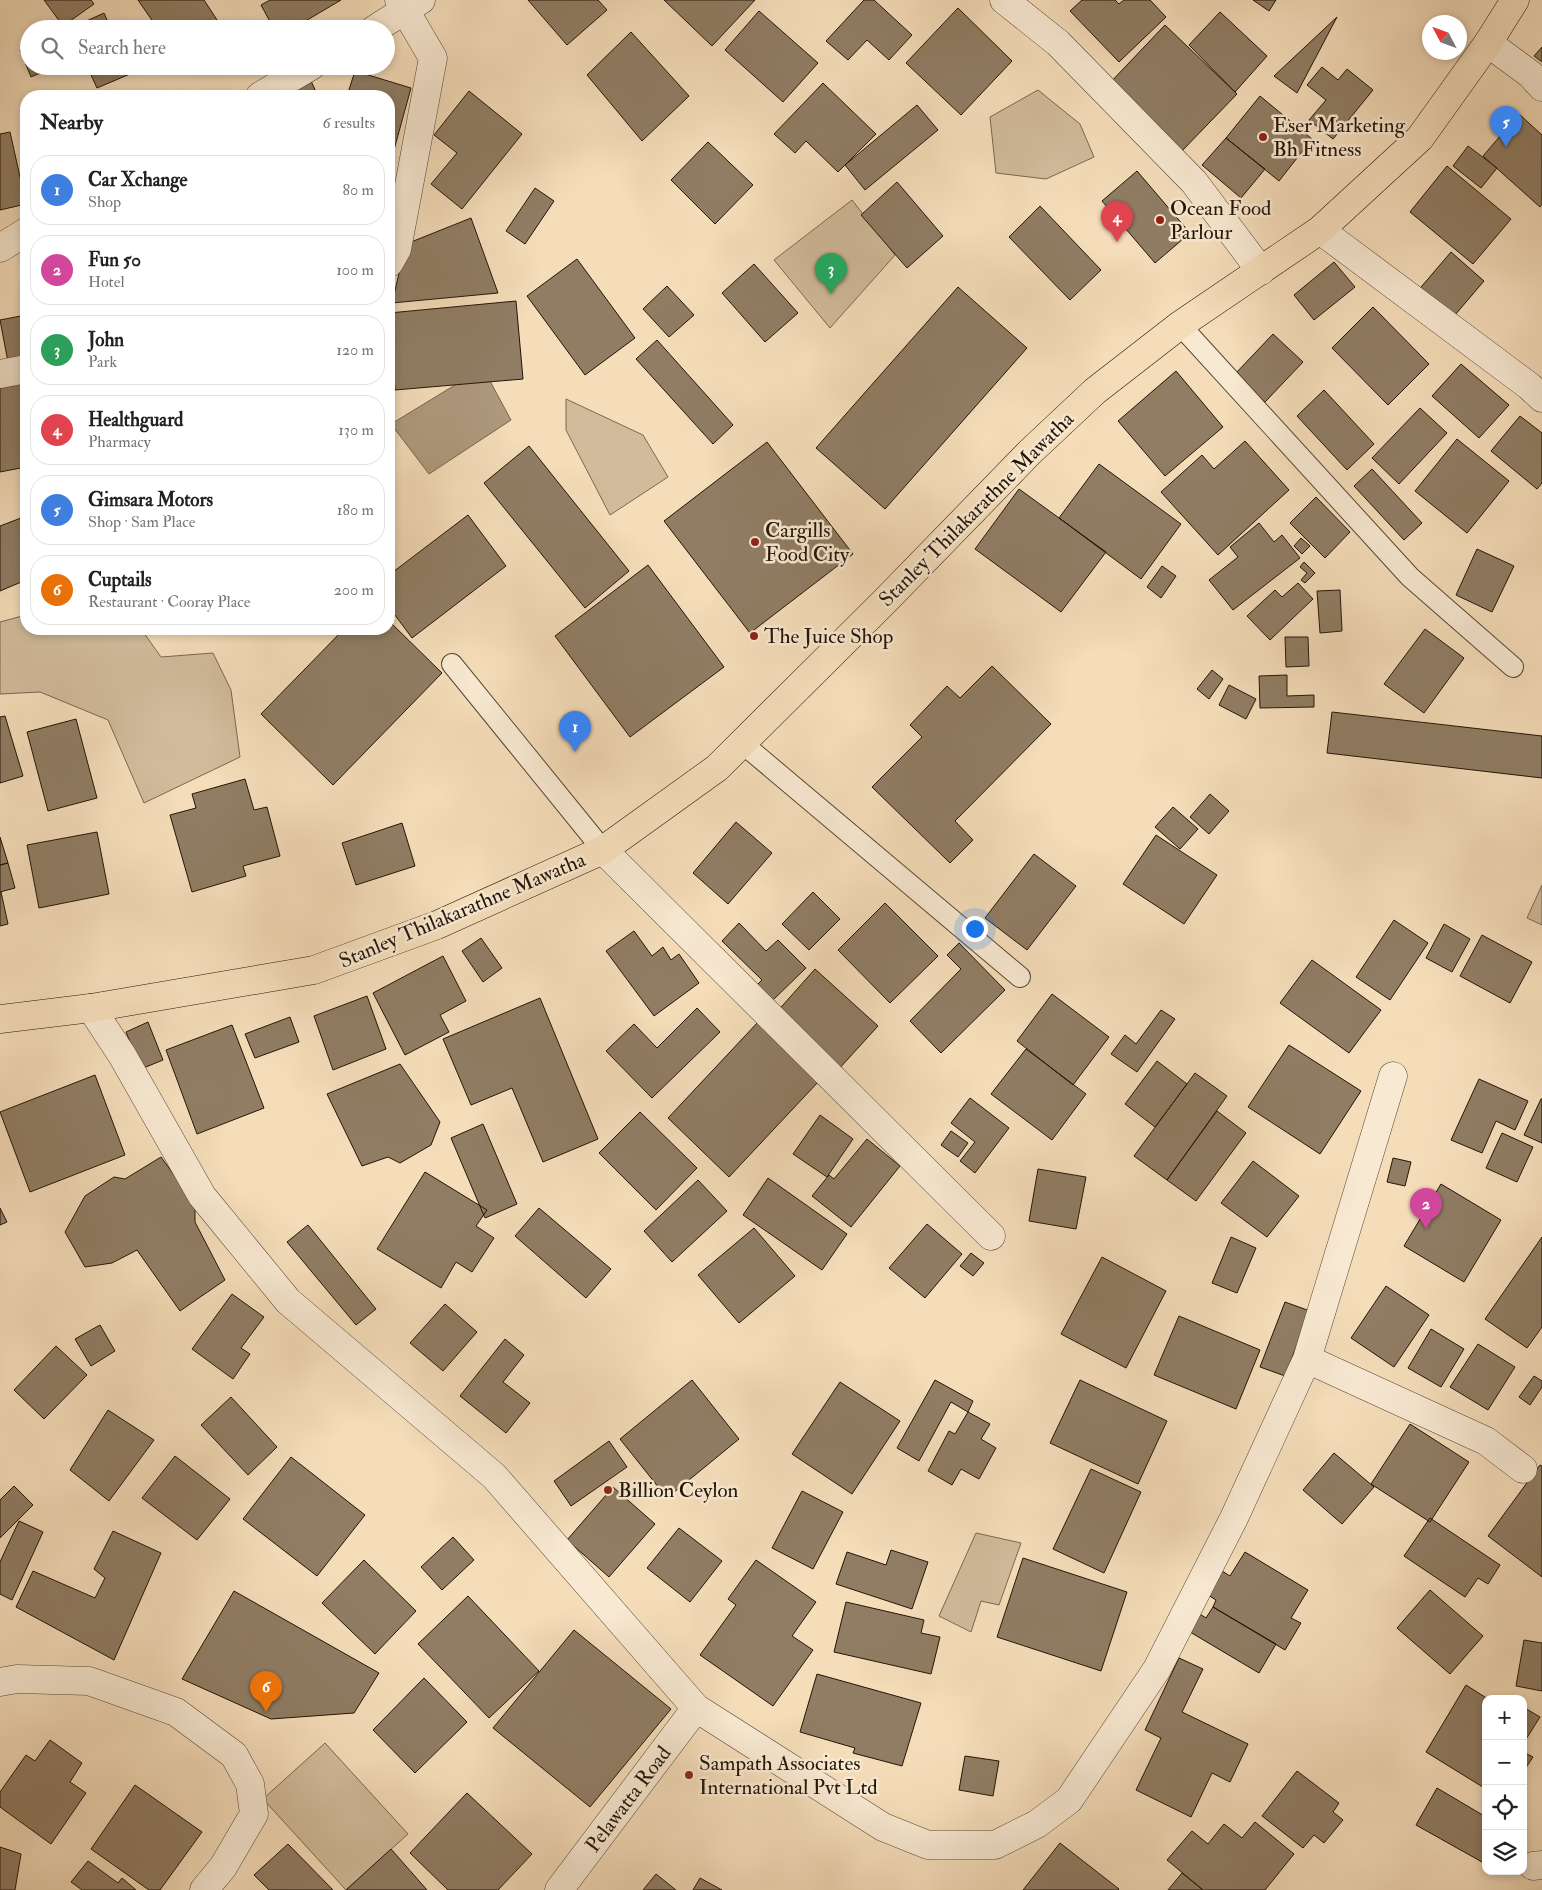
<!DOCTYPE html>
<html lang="en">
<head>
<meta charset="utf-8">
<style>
	body { margin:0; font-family:"IM FELL Double Pica",serif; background:#f2f2f2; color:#222 }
	.controls { position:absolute; right:15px; bottom:15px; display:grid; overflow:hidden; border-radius:10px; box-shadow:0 2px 8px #0003 }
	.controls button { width:45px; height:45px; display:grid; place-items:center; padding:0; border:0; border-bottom:1px solid #e0e0e0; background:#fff; color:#222; font:25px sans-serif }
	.compass { position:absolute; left:1422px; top:15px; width:45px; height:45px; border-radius:50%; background:#fff; box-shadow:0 2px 8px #0003; rotate:311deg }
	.you { position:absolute; left:974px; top:928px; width:18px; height:18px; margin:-12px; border:4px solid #fff; border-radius:50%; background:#1a73e8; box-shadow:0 0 0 8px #1a73e833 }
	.badge { display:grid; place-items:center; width:32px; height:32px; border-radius:50%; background:#111827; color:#fff; font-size:16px; font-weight:700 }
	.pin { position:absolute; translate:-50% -41px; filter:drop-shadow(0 1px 2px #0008) }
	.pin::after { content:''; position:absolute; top:26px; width:18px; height:15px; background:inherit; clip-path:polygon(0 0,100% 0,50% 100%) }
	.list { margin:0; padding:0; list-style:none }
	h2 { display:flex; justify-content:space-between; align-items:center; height:65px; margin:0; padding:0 20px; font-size:21px }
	h2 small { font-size:16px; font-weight:400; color:#767676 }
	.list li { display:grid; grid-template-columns:32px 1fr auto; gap:15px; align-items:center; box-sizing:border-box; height:70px; margin:0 10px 10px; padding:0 10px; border:1px solid #e0e0e0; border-radius:20px }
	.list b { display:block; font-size:19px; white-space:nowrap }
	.list p { margin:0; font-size:16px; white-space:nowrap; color:#767676 }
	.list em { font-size:16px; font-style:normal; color:#767676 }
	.icon { flex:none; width:28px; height:28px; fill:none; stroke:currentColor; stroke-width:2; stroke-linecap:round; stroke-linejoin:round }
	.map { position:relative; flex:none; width:1542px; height:1890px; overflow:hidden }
	.search { position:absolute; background:#fff; box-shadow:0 2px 8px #0003; left:20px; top:20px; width:375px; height:55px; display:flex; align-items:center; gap:12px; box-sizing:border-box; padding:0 18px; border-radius:28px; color:#767676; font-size:19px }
	.panel { position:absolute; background:#fff; box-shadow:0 2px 8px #0003; left:20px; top:90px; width:375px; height:545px; border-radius:20px }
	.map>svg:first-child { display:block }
	.green { fill:#d1bb9b; stroke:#7a6850 }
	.water { fill:#ae997d; stroke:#76644d }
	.building { fill:#907d64; stroke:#231406 }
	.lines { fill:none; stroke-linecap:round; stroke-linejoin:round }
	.service-casing { stroke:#584633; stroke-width:22 }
	.minor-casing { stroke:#584633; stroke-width:29 }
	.primary-casing { stroke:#231406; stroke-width:29 }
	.service { stroke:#f8e9d2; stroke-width:20 }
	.minor { stroke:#f8e9d2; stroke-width:28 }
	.primary { stroke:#f5ddba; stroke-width:28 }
	.poi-dot { fill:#8f2418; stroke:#f8e9d2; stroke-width:2 }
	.labels { text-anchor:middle; stroke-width:5; stroke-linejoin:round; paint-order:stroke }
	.poi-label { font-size:21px; fill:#231406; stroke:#f8e9d2; text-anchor:start }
	.street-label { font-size:21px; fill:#231406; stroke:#f8e9d2 }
</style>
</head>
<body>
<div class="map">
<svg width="1542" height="1890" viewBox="0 0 1542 1890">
	<rect width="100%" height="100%" fill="#f5ddba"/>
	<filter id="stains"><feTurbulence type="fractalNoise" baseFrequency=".004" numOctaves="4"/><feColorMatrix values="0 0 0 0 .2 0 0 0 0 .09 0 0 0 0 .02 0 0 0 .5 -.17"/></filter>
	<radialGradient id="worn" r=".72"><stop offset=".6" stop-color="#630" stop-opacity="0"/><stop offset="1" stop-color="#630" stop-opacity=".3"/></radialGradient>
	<path class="green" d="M1038 90 1080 124 1094 157 1046 179 996 173 990 117Z
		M852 200 895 255 830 328 774 260Z
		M566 399 643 435 668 477 610 515 566 430Z
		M26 615V629H141L161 657 213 653 231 690 240 757 144 803 108 720 40 692 0 694V622Z
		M1542 885V925L1527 918Z
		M976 1533 1021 1543 999 1605 981 1601 971 1632 939 1616Z
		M325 1743 408 1834 346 1890 263 1799Z"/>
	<path class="water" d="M483 368 511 420 429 474 391 424Z"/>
	<path class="building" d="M44 0H91L94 4 63 26Z
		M138 0H204L223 29H158Z
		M270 0H341L292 29H274L261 5Z
		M528 0H598L607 10 567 45Z
		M664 0H755L712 46Z
		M864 0H874L912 35 889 60 867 40 848 60 826 41Z
		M1082 0H1115L1119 4 1124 0H1150L1166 17 1119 62 1070 11Z
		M1253 0H1276L1269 11Z
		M958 8 1012 61 961 115 906 63Z
		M759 11 818 63 783 102 725 50Z
		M1220 12 1267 56 1235 92 1189 45Z
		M104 13 111 29H69Z
		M1337 17 1297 93 1274 76Z
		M1165 25 1237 94 1179 154 1107 86Z
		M631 32 689 96 642 141 587 75Z
		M29 46V66H56L31 77 20 50Z
		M1542 47V62L1534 56Z
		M87 66H127L130 74 97 88Z
		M1322 67 1338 80 1347 69 1373 90 1333 139 1309 120 1326 100 1307 85Z
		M355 71 411 88 389 168V96H347Z
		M311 81 318 96H293L290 91Z
		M823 83 876 134 838 172 806 141 795 153 774 134Z
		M469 91 522 134 462 209 431 184 457 153 434 135Z
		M1260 96 1312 139 1279 181 1226 138Z
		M917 105 938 130 865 190 845 165Z
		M1519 114 1542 135V204L1540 207 1483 156Z
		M10 132 26 204 0 210V134Z
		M1226 138 1265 169 1241 198 1202 165Z
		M708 142 753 185 715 224 671 180Z
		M1468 146 1497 168 1481 188 1453 166Z
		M1447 166 1511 219 1473 264 1410 212Z
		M1137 171 1190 233 1155 263 1102 201Z
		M897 182 943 236 907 268 861 215Z
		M535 188 554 201 525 244 506 231Z
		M1040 206 1101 270 1070 300 1009 237Z
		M471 218 498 293 392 303 406 244Z
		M1451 252 1484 281 1449 322 1416 293Z
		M577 259 635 338 585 375 527 296Z
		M1334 262 1355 287 1314 320 1294 295Z
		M754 264 798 313 765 342 722 293Z
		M667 286 694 315 669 337 643 309Z
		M958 287 1027 348 885 509 816 448Z
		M516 301 523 379 395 390 389 313Z
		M1373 307 1429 364 1388 405 1332 348Z
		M26 315V358L8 362 0 320Z
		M1273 334 1303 362 1265 402 1235 374Z
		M657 340 733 425 713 444 636 359Z
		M1461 364 1509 405 1479 438 1432 396Z
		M1176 371 1223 427 1165 476 1118 421Z
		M26 377V467L0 472V382Z
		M1324 390 1374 444 1347 470 1297 416Z
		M1420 408 1447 433 1399 484 1372 458Z
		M1520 416 1542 433V483L1537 489 1491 451Z
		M1457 439 1509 481 1467 533 1415 491Z
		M1245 441 1289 490 1218 555 1161 492 1202 455 1214 469Z
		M767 442 853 554 750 633 664 521Z
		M529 446 629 571 585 608 484 483Z
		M1099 464 1181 524 1141 579 1059 518Z
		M1372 469 1422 523 1404 540 1354 486Z
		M1019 489 1106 552 1061 612 975 549Z
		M1316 497 1350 532 1325 558 1290 523Z
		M468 515 506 566 412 638 389 607V575Z
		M21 518 26 530V563L24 564 26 569V580L0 591V526Z
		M1259 523 1274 542 1282 535 1300 558 1233 610 1209 580 1238 557 1230 547Z
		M1301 538 1310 546 1302 554 1294 546Z
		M1477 549 1514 566 1492 612 1456 595Z
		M1304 562 1315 573 1305 583 1301 580 1307 573 1300 567Z
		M648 565 724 667 630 737 555 636Z
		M1162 566 1176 576 1161 598 1147 587Z
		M1298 583 1313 599 1270 640 1247 616 1275 590 1282 597Z
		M1340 590 1342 631 1320 633 1317 591Z
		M389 621 442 673 333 785 261 714 344 629H389Z
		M1425 629 1464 658 1424 713 1384 684Z
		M1285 637H1308L1309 666 1286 667Z
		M992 666 1051 724 955 821 973 840 950 863 872 787 922 737 910 725 947 686 960 698Z
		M1212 670 1223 679 1209 699 1197 689Z
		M1287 675V696L1314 695V707L1260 708 1259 676Z
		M1229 685 1256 699 1246 719 1219 705Z
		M1332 712 1542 736V778L1327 753Z
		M5 716 23 776 0 783V717Z
		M76 719 97 798 48 811 27 732Z
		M245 779 254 810 267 807 280 856 243 866 246 876 192 892 170 815 196 808 192 794Z
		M1210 794 1229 811 1209 834 1190 817Z
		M1173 807 1198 829 1180 849 1155 827Z
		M736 822 772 853 728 904 693 873Z
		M402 823 415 866 356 885 342 843Z
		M97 832 109 894 39 908 27 845Z
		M1156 835 1217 875 1184 924 1123 884Z
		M0 837 8 863 0 865Z
		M1034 854 1076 886 1027 950 985 918Z
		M8 863 15 888 0 892V865Z
		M1 892 8 924 0 926V893Z
		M813 892 840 919 809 950 782 924Z
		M885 903 938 956 890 1003 838 950Z
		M1394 920 1428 943 1390 1000 1356 977Z
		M739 923 766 951 778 940 806 968 772 1001 757 985 762 980 722 941Z
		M1444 924 1470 939 1452 972 1426 958Z
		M634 931 652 956 663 947 671 960 679 954 699 983 654 1016 606 951Z
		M1482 935 1532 962 1510 1003 1460 976Z
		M481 938 502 968 483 982 462 951Z
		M959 943 1005 990 941 1053 910 1021 961 969 947 955Z
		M443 956 466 1001 440 1015 449 1032 405 1055 373 993Z
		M1312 960 1381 1010 1349 1053 1280 1003Z
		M815 969 878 1026 838 1070 775 1014Z
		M1052 994 1109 1037 1073 1085 1017 1041Z
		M367 996 386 1049 333 1070 314 1016Z
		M540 998 598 1139 543 1162 512 1088 471 1105 443 1039Z
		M697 1008 720 1032 652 1098 606 1051 634 1024 657 1048Z
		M1161 1010 1175 1019 1137 1072 1111 1054 1125 1035 1136 1044Z
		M290 1017 299 1042 255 1058 245 1034Z
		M759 1021 820 1080 729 1177 668 1118Z
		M148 1022 163 1060 141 1069 126 1032Z
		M232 1025 264 1108 197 1134 166 1050Z
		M1289 1045 1361 1091 1320 1154 1248 1107Z
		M1026 1049 1086 1094 1052 1140 991 1094Z
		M1157 1061 1187 1084 1155 1127 1125 1104Z
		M400 1064 440 1122 431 1145 400 1163 388 1157 362 1166 327 1094Z
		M1195 1073 1227 1096 1167 1180 1134 1156Z
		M95 1075 125 1155 30 1192 0 1112Z
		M1479 1079 1528 1101 1515 1130 1496 1121 1482 1153 1451 1140Z
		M970 1098 1009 1128 975 1173 960 1161 975 1142 951 1123Z
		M1541 1099H1542V1143L1524 1135Z
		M1217 1111 1246 1133 1196 1201 1167 1180Z
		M640 1112 697 1168 656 1210 599 1153Z
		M820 1115 853 1139 827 1177 793 1154Z
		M483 1124 517 1204 485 1218 451 1138Z
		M951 1131 968 1143 958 1157 941 1145Z
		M1502 1133 1533 1147 1517 1182 1486 1168Z
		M867 1139 900 1166 851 1227 812 1196 829 1175 834 1179Z
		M161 1157 195 1204V1222L225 1280 180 1311 137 1250 112 1263 85 1267 65 1232 85 1196 114 1177 125 1179Z
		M1393 1158 1411 1162 1405 1186 1387 1182Z
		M1253 1161 1299 1196 1267 1237 1221 1203Z
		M1038 1169 1086 1177 1076 1229 1029 1221Z
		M425 1172 487 1210 476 1226 494 1238 472 1272 456 1262 441 1288 377 1249Z
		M768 1178 847 1234 822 1270 743 1215Z
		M698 1180 727 1211 672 1262 644 1231Z
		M1441 1184 1501 1220 1464 1282 1404 1246Z
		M0 1208 7 1222 0 1225Z
		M539 1208 611 1269 586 1298 515 1236Z
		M927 1224 962 1254 925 1298 889 1268Z
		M308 1225 376 1309 356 1325 287 1242Z
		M754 1228 795 1276 739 1323 698 1275Z
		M1231 1237 1256 1248 1237 1293 1212 1283Z
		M1542 1237V1327L1527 1348 1485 1319Z
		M971 1253 984 1263 973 1276 960 1266Z
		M1102 1257 1166 1291 1126 1368 1061 1334Z
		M1386 1286 1429 1315 1394 1367 1351 1338Z
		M232 1294 264 1317 241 1348 250 1354 233 1379 192 1349Z
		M1285 1302 1310 1311 1285 1376 1260 1367Z
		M445 1304 477 1332 443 1371 410 1343Z
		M1179 1316 1260 1350 1236 1409 1154 1375Z
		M100 1325 115 1351 91 1366 75 1339Z
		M1431 1329 1464 1349 1441 1387 1408 1368Z
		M505 1339 524 1355 503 1382 530 1403 506 1433 460 1396Z
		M1478 1344 1515 1367 1488 1410 1450 1387Z
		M56 1346 87 1375 44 1419 14 1390Z
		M1534 1376 1542 1381V1387L1530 1405 1519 1397Z
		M692 1380 739 1439 667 1498 620 1439Z
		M935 1380 973 1401 968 1412 951 1402 919 1461 897 1448Z
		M1080 1380 1167 1421 1138 1484 1050 1443Z
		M840 1382 900 1421 852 1494 792 1454Z
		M231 1397 277 1447 248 1475 201 1425Z
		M108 1410 154 1440 109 1501 70 1470Z
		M968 1412 990 1424 981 1439 996 1448 979 1479 961 1469 952 1485 928 1471 949 1431 955 1434Z
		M1410 1424 1469 1462 1430 1522 1371 1484Z
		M609 1441 627 1467 571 1506 554 1481Z
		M1334 1453 1374 1487 1342 1524 1303 1490Z
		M175 1456 230 1499 197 1540 142 1498Z
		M291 1457 365 1515 317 1576 243 1519Z
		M1540 1465 1542 1466V1577L1488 1536Z
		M1091 1469 1141 1492 1104 1573 1053 1549Z
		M14 1486 33 1505 0 1538V1500Z
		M613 1487 655 1524 609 1577 567 1540Z
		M802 1491 843 1512 813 1569 772 1548Z
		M1430 1518 1500 1565 1488 1584 1478 1578 1465 1597 1404 1556Z
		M19 1521 43 1532 12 1600 0 1594V1562Z
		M679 1528 722 1561 690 1602 647 1568Z
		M113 1531 161 1553 114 1660 16 1607 33 1571 95 1598 105 1578 94 1569Z
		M453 1537 474 1560 442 1590 421 1567Z
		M891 1550 928 1562 912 1609 836 1584 847 1552 886 1565Z
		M1245 1552 1308 1590 1291 1618 1301 1623 1285 1650 1213 1607 1216 1600 1208 1595 1222 1571 1230 1576Z
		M1023 1558 1127 1592 1101 1671 997 1637Z
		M364 1560 416 1611 375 1654 322 1603Z
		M756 1560 816 1602 792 1636 813 1650 773 1706 700 1655 736 1605 728 1599Z
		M1430 1590 1483 1636 1450 1674 1397 1628Z
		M234 1591 379 1673 354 1713 271 1719 182 1679Z
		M468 1596 539 1671 489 1718 418 1644Z
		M846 1602 924 1620 921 1633 940 1637 931 1674 834 1652Z
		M1213 1607 1276 1644 1259 1673 1185 1629 1195 1611 1206 1618Z
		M574 1630 671 1709 590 1807 493 1728Z
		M1524 1640 1542 1643V1691L1516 1686Z
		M1179 1658 1203 1669 1182 1712 1248 1744 1230 1782 1212 1773 1191 1817 1136 1790 1161 1738 1145 1730Z
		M817 1674 921 1703 902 1766 853 1753 855 1748 800 1732Z
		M424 1678 467 1722 415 1773 373 1730Z
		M1466 1685 1488 1699H1486V1789L1426 1752Z
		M1523 1707 1540 1717 1523 1744Z
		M50 1740 82 1763 70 1782 86 1793 51 1844 0 1807V1792L26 1755 35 1761Z
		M1523 1752 1533 1757 1523 1772Z
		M965 1756 999 1761 993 1796 959 1790Z
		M1297 1771 1339 1803 1333 1812 1343 1820 1324 1843 1314 1835 1303 1848 1262 1816Z
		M135 1785 202 1832 160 1890H149L91 1849Z
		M1437 1788 1486 1817V1855L1482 1862 1416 1825Z
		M467 1793 532 1854 498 1890H448L410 1853Z
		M1255 1822 1294 1854 1265 1890H1203L1167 1860 1192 1831 1208 1844 1224 1824 1242 1838Z
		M1060 1843 1119 1889 1118 1890H1023Z
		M288 1844 333 1890H269L254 1875Z
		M0 1847 21 1854 15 1890H0Z
		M391 1849 427 1890H346Z
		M88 1861 118 1883 122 1878 136 1890H82L71 1882Z
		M1182 1873 1203 1890H1168Z
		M656 1874 676 1890H643Z
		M700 1878 722 1890H693Z"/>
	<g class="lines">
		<defs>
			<path id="service" d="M1180 325 1410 577 1513 667
				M452 664 603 850
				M742 743 1020 977"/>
			<path id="minor" d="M1004 0 1058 43 1194 182 1261 271
				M375 29 421 0
				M1488 43 1530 74 1542 87
				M260 96 311 66
				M1320 230 1529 386 1542 398
				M0 248 26 232
				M389 263 397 249 433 58 399 0
				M0 374 26 369
				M603 850 991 1236
				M91 1008 122 1055 202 1196 288 1301 494 1476 696 1708 883 1827 928 1845H995L1037 1824 1069 1800 1157 1669 1234 1518 1307 1359 1393 1076
				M1307 1359 1486 1441 1523 1469
				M0 1682 17 1679 89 1681 176 1712 234 1755 250 1784 254 1814 223 1867 204 1890
				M1533 1866 1542 1865
				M559 1890 696 1708"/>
			<path id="primary" d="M0 1019 91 1008 314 970 437 925 603 850 717 768 885 601 1030 452 1095 391 1180 325 1320 230 1420 138 1488 43 1515 0"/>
		</defs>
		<use href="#service" class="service-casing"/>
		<use href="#minor" class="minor-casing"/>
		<use href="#primary" class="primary-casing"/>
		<use href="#service" class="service"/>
		<use href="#minor" class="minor"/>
		<use href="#primary" class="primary"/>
	</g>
	<g class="poi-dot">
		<circle cx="1263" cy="137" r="5"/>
		<circle cx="1160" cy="220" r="5"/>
		<circle cx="755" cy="542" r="5"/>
		<circle cx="754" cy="636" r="5"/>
		<circle cx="608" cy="1490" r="5"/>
		<circle cx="689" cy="1775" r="5"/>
	</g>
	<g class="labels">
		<g class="poi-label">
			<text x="1273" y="132">Eser Marketing<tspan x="1273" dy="24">Bh Fitness</tspan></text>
			<text x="1170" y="215">Ocean Food<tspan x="1170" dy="24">Parlour</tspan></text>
			<text x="765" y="537">Cargills<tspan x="765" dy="24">Food City</tspan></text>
			<text x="764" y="643">The Juice Shop</text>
			<text x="618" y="1497">Billion Ceylon</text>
			<text x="699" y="1770">Sampath Associates<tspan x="699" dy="24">International Pvt Ltd</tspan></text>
		</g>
		<g class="street-label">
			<text transform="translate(976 509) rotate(-45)" y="7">Stanley Thilakarathne Mawatha</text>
			<text transform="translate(462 910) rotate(-23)" y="7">Stanley Thilakarathne Mawatha</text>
			<text transform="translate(628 1799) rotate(-53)" y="7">Pelawatta Road</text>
		</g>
	</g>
	<rect width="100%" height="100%" filter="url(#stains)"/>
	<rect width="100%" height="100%" fill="url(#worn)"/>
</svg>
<div class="controls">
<button>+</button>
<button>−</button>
<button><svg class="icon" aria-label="locate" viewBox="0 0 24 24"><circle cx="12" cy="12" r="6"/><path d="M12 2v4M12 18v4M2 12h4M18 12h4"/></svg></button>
<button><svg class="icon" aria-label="layers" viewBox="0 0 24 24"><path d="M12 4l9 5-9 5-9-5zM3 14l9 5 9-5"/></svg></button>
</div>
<svg class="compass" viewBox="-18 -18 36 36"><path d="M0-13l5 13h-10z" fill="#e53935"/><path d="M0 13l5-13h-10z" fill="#767676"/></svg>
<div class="you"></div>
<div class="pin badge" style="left:575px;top:752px;background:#3f7fe0">1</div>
<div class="pin badge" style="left:1426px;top:1229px;background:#d1479c">2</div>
<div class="pin badge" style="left:831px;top:294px;background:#2e9e5b">3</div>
<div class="pin badge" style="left:1117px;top:242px;background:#e0444e">4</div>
<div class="pin badge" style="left:1506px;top:147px;background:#3f7fe0">5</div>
<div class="pin badge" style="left:266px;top:1712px;background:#e8710a">6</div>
<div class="search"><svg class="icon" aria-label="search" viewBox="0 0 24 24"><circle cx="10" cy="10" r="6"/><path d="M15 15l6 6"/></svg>Search here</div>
<section class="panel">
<h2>Nearby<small>6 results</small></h2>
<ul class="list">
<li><span class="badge" style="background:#3f7fe0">1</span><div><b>Car Xchange</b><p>Shop</p></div><em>80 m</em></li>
<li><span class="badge" style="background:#d1479c">2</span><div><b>Fun 50</b><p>Hotel</p></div><em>100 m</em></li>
<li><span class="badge" style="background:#2e9e5b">3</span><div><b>John</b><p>Park</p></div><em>120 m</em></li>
<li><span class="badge" style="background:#e0444e">4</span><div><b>Healthguard</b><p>Pharmacy</p></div><em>130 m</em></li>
<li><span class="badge" style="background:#3f7fe0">5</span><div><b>Gimsara Motors</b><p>Shop · Sam Place</p></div><em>180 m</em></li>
<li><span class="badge" style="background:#e8710a">6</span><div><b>Cuptails</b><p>Restaurant · Cooray Place</p></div><em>200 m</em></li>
</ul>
</section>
</div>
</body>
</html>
